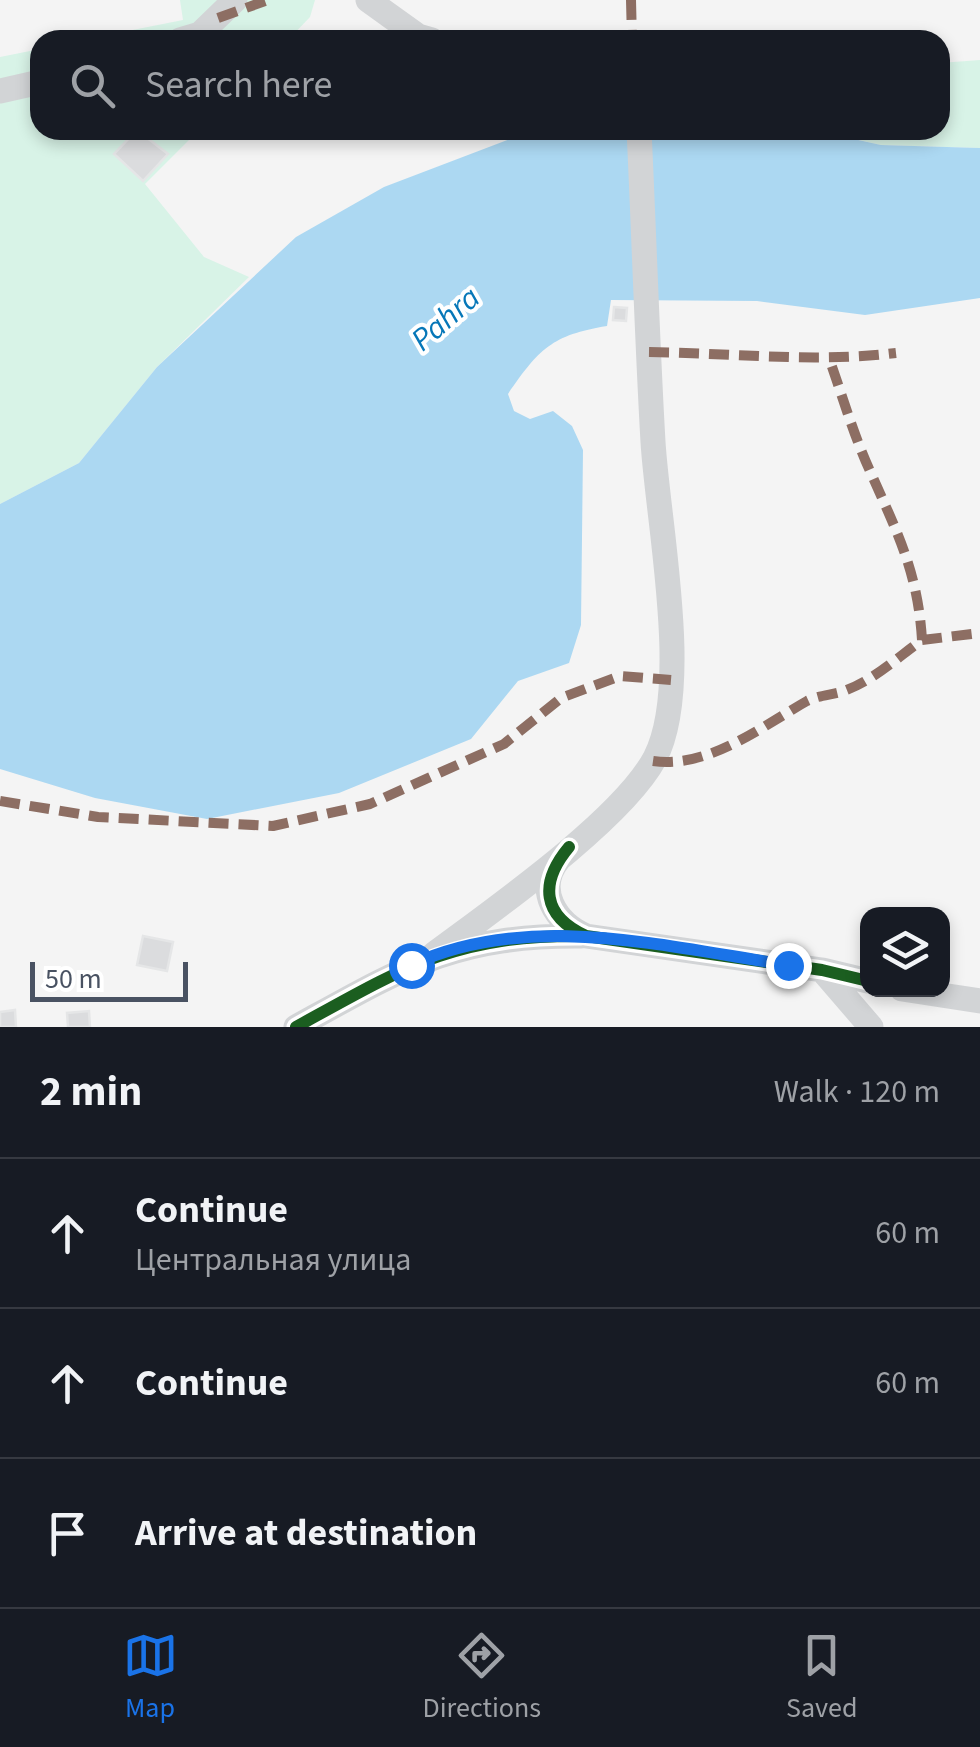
<!DOCTYPE html>
<html lang="en">
<head>
<meta charset="utf-8">
<style>
	body { margin:0; font-family:"Source Sans 3",sans-serif; background:#242831; color:#f1f3f6 }
	.controls { position:absolute; right:30px; bottom:30px; display:grid; overflow:hidden; border-radius:20px; box-shadow:0 5px 15px #0003 }
	.controls button { width:90px; height:90px; display:grid; place-items:center; padding:0; border:0; border-bottom:2px solid #363941; background:#171b24; color:#f1f3f6; font:50px sans-serif }
	.scale { position:absolute; left:30px; bottom:25px; width:158px; box-sizing:border-box; padding-left:10px; border:5px solid #495262; border-top:0; font-size:28px; line-height:35px; white-space:nowrap; color:#495262; -webkit-text-stroke:8px #fff; paint-order:stroke }
	.stop { position:absolute; width:30px; height:30px; margin:-22px; border:8px solid #1a73e8; border-radius:50%; background:#fff }
	.stop.end { background:#1a73e8; border-color:#fff; box-shadow:0 2px 10px #0008 }
	.list { margin:0; padding:0; list-style:none }
	h2 { display:flex; justify-content:space-between; align-items:center; height:130px; margin:0; padding:0 40px; font-size:42px }
	h2 small { font-size:32px; font-weight:400; color:#9ea1a6 }
	.list li { display:grid; grid-template-columns:65px 1fr auto; gap:30px; align-items:center; box-sizing:border-box; height:150px; padding:0 40px; border-top:2px solid #363941 }
	.list b { display:block; font-size:38px; white-space:nowrap }
	.list p { margin:0; font-size:32px; white-space:nowrap; color:#9ea1a6 }
	.list em { font-size:32px; font-style:normal; color:#9ea1a6 }
	.icon { flex:none; width:55px; height:55px; fill:none; stroke:currentColor; stroke-width:2; stroke-linecap:round; stroke-linejoin:round }
	.map { position:relative; flex:none; width:980px; height:1027px; overflow:hidden }
	.search { position:absolute; background:#171b24; box-shadow:0 5px 15px #0003; left:30px; right:30px; top:30px; height:110px; display:flex; align-items:center; gap:25px; box-sizing:border-box; padding:0 35px; border-radius:30px; color:#9ea1a6; font-size:38px }
	.sheet { height:580px; background:#171b24 }
	nav { display:flex; justify-content:space-around; align-items:center; box-sizing:border-box; height:140px; border-top:2px solid #363941; background:#171b24; font-size:28px; color:#9ea1a6 }
	nav a { display:grid; justify-items:center; gap:5px }
	nav .on { color:#1a73e8 }
	.map>svg:first-child { display:block }
	.green { fill:#d8f3e7 }
	.water { fill:#acd8f2 }
	.building { fill:#dbdcde; stroke:#e5e6e7; stroke-width:2.5 }
	.lines { fill:none; stroke-linecap:round; stroke-linejoin:round }
	.minor { stroke:#d2d4d6; stroke-width:25 }
	.quiet { stroke:#8d6e63; stroke-width:10; stroke-dasharray:20 10; stroke-linecap:butt }
	.cycleway-casing { stroke:#fff; stroke-width:19 }
	.cycleway { stroke:#1b5e20; stroke-width:12 }
	.route { stroke:#1a73e8; stroke-width:12 }
	.labels { text-anchor:middle; stroke-width:8; stroke-linejoin:round; paint-order:stroke }
	.water-label { font-size:32px; font-style:italic; fill:#0677b8; stroke:#fff }
</style>
</head>
<body>
<div class="map">
<svg width="980" height="1027" viewBox="0 0 980 1027">
	<rect width="100%" height="100%" fill="#f4f4f4"/>
	<path class="green" d="M180 0H315L310 17 288 40H82L183 20Z
		M40 49V130H199L145 184 204 257 249 277 157 367 79 463 0 504V57Z
		M980 60V148L881 145 814 130H940V63Z"/>
	<path class="water" d="M534 130H813L881 145 980 148V298L865 315 757 301 611 300 607 326C552 335 539 349 508 394L514 411 530 419 553 411 572 426 583 450 581 625 569 663 518 681 471 739 339 793 207 819 95 798 0 769V504L79 463 157 367 296 237 384 187Z"/>
	<path class="building" d="M137 130 168 154 143 181 114 154Z
		M614 307 627 308 626 321 613 320Z
		M143 936 173 942 167 971 137 965Z
		M15 1010 16 1027H0V1012Z
		M89 1011 90 1027H68L67 1013Z"/>
	<g class="lines">
		<path class="minor" d="M368 0 418 36 432 40
			M180 40 200 34 235 0
			M0 91 40 82
			M559 859C534 889 556 923 586 936L822 970 868 981
			M434 954C493 910 622 820 655 758 692 687 658 524 653 442 647 338 644 234 639 130
			M822 970 871 1027
			M902 989 980 1001
			M296 1027C403 968 454 935 581 936"/>
		<path class="quiet" d="M631 0 632 40
			M218 18 268 0
			M649 352C732 353 814 363 896 353
			M922 640 980 633
			M653 761C708 769 761 727 807 701 819 695 832 695 844 691 874 680 897 658 922 640 918 572 897 532 870 471 854 436 843 398 830 361
			M0 801 98 817 273 826 370 804 504 744 561 698 620 676 671 680"/>
		<defs>
			<path id="cycleway" d="M569 847C539 883 542 916 586 936L822 970 868 981
				M296 1027C403 968 454 935 581 936"/>
		</defs>
		<use href="#cycleway" class="cycleway-casing"/>
		<use href="#cycleway" class="cycleway"/>
	</g>
	<g class="lines">
		<path class="route" d="M411 965C529 910 665 947 788 965"/>
	</g>
	<g class="labels">
		<g class="water-label">
			<text transform="translate(445 318) rotate(-41)" y="11">Pahra</text>
		</g>
	</g>
</svg>
<div class="controls">
<button><svg class="icon" aria-label="layers" viewBox="0 0 24 24"><path d="M12 4l9 5-9 5-9-5zM3 14l9 5 9-5"/></svg></button>
</div>
<div class="scale">50 m</div>
<div class="stop" style="left:411px;top:965px"></div>
<div class="stop end" style="left:788px;top:965px"></div>
<div class="search"><svg class="icon" aria-label="search" viewBox="0 0 24 24"><circle cx="10" cy="10" r="6"/><path d="M15 15l6 6"/></svg>Search here</div>
</div>
<section class="sheet">
<h2>2 min<small>Walk · 120 m</small></h2>
<ul class="list">
<li><svg class="icon" aria-label="ahead" viewBox="0 0 24 24"><path d="M12 20V5M6 11l6-6 6 6"/></svg><div><b>Continue</b><p>Центральная улица</p></div><em>60 m</em></li>
<li><svg class="icon" aria-label="ahead" viewBox="0 0 24 24"><path d="M12 20V5M6 11l6-6 6 6"/></svg><div><b>Continue</b></div><em>60 m</em></li>
<li><svg class="icon" aria-label="arrive" viewBox="0 0 24 24"><path d="M6 21V4h12l-3 4 3 4H6"/></svg><div><b>Arrive at destination</b></div></li>
</ul>
</section>
<nav>
<a class="on"><svg class="icon" aria-label="map" viewBox="0 0 24 24"><path d="M3 6l6-2 6 2 6-2v14l-6 2-6-2-6 2zM9 4v14M15 6v14"/></svg>Map</a>
<a><svg class="icon" aria-label="directions" viewBox="0 0 24 24"><path d="M12 3l9 9-9 9-9-9zM9 14v-3h6M13 9l2 2-2 2"/></svg>Directions</a>
<a><svg class="icon" aria-label="saved" viewBox="0 0 24 24"><path d="M7 4h10v16l-5-4-5 4z"/></svg>Saved</a>
</nav>
</body>
</html>
